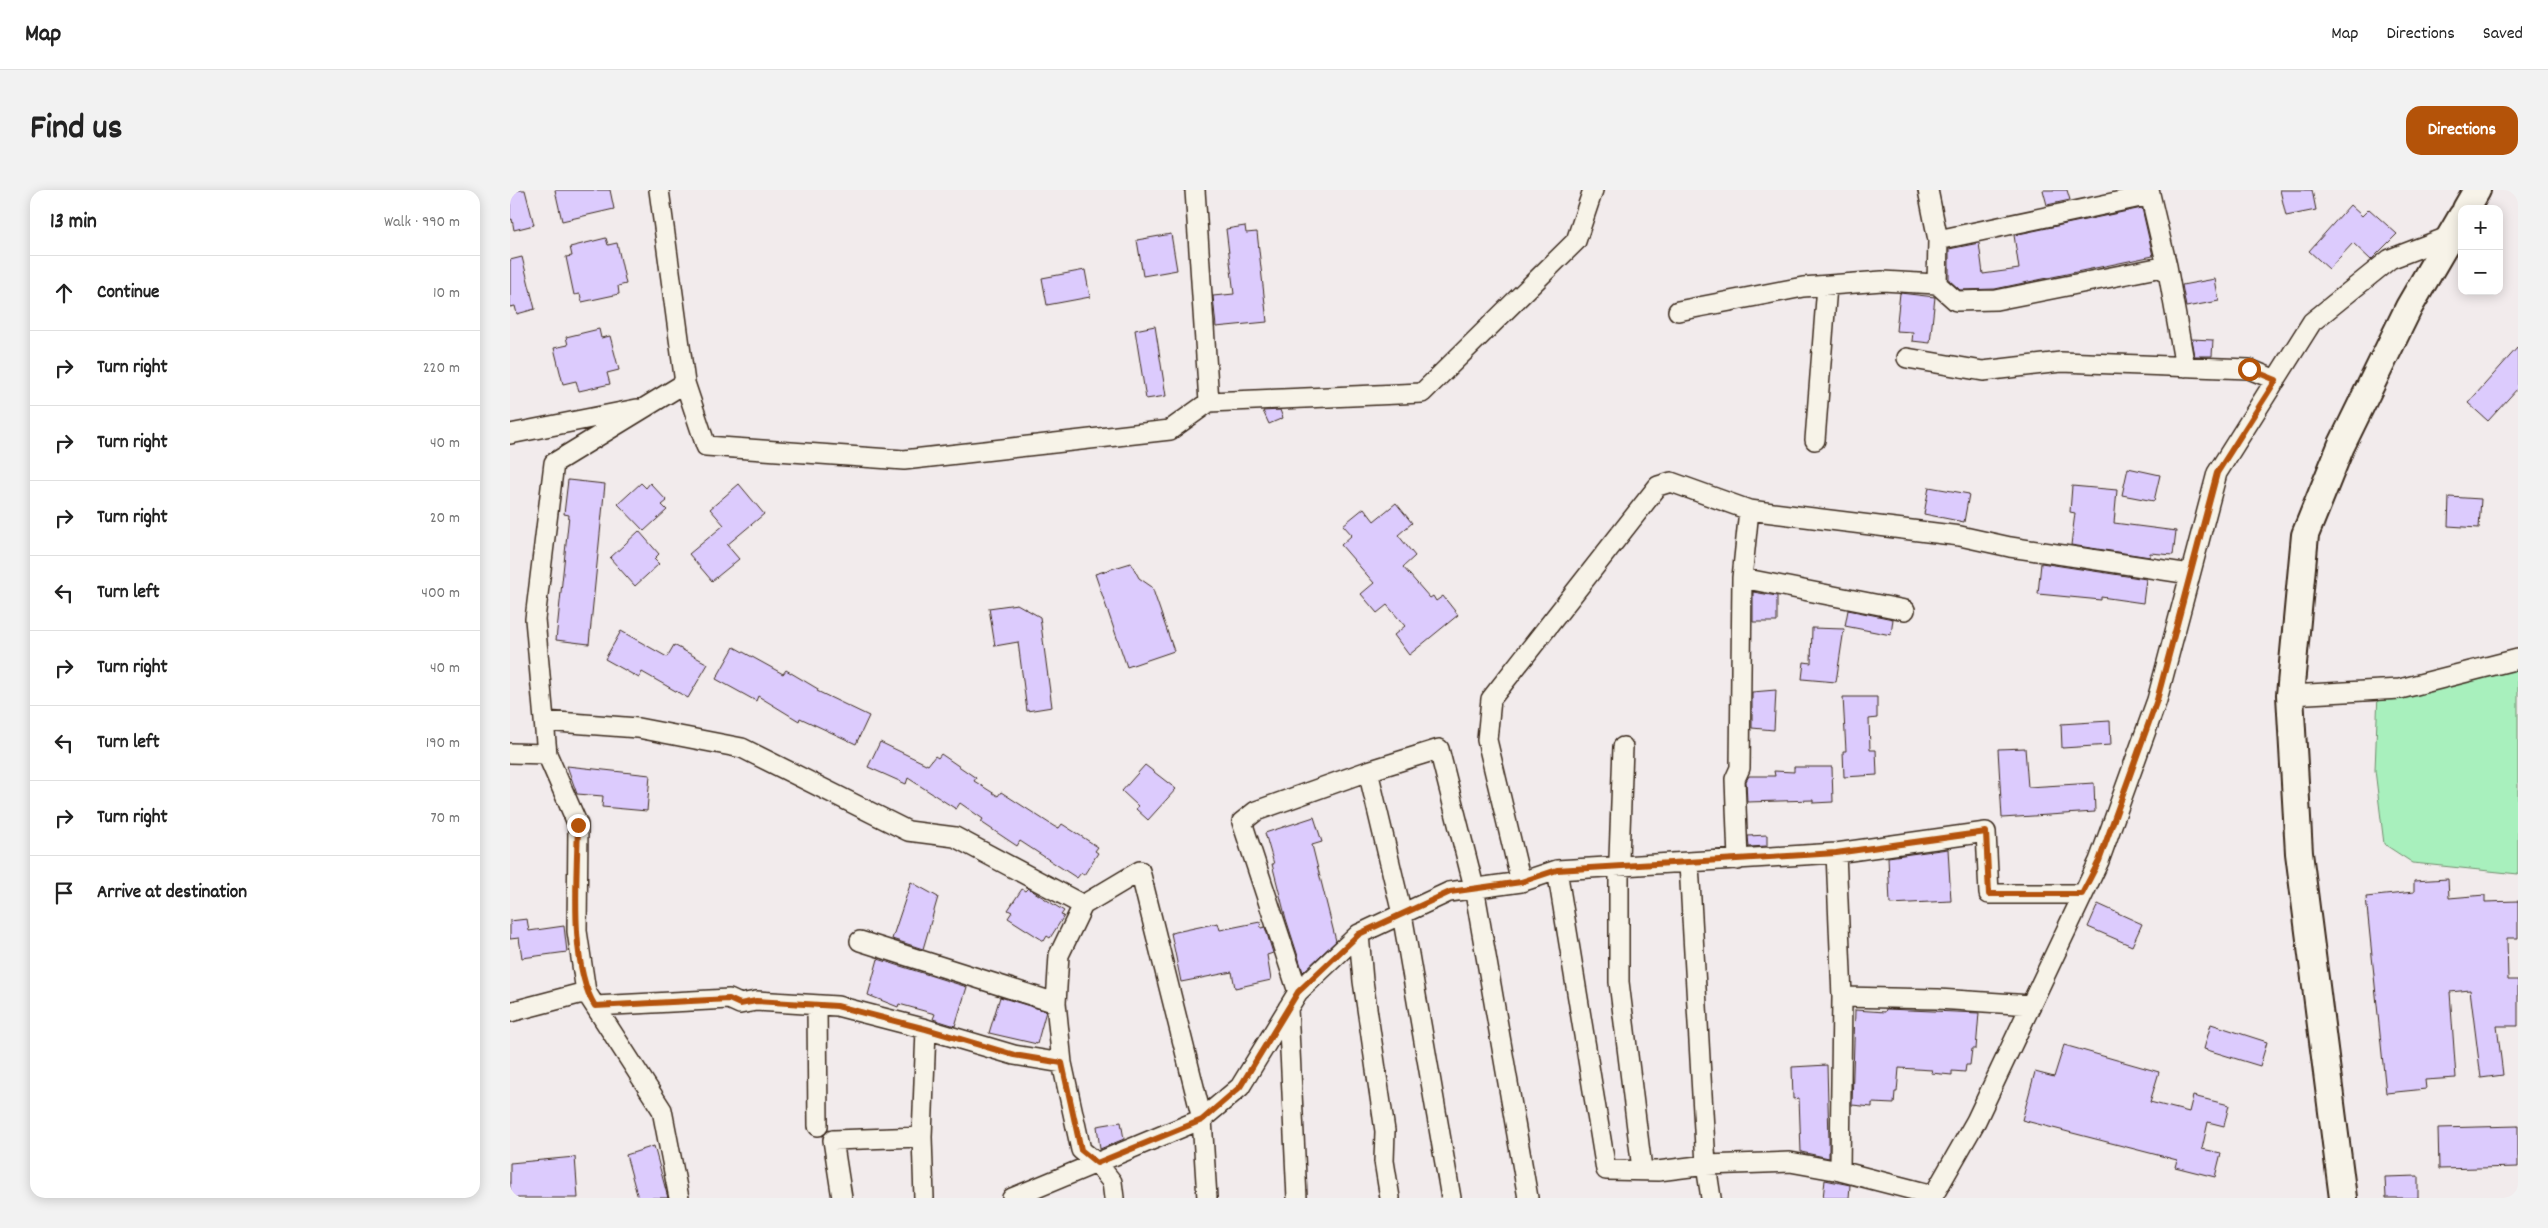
<!DOCTYPE html>
<html lang="en">
<head>
<meta charset="utf-8">
<style>
	body { margin:0; font-family:Dekko,sans-serif; background:#f2f2f2; color:#222 }
	.controls { position:absolute; right:15px; top:15px; display:grid; overflow:hidden; border-radius:10px; box-shadow:0 2px 12px #0003 }
	.controls button { width:45px; height:45px; display:grid; place-items:center; padding:0; border:0; border-bottom:1px solid #e0e0e0; background:#fff; color:#222; font:25px sans-serif }
	.stop { position:absolute; width:15px; height:15px; margin:-11px; border:4px solid #b45309; border-radius:50%; background:#fff }
	.stop.end { background:#b45309; border-color:#fff; box-shadow:0 1px 5px #0008 }
	.list { margin:0; padding:0; list-style:none }
	h2 { display:flex; justify-content:space-between; align-items:center; height:65px; margin:0; padding:0 20px; font-size:21px }
	h2 small { font-size:16px; font-weight:400; color:#767676 }
	.list li { display:grid; grid-template-columns:32px 1fr auto; gap:15px; align-items:center; box-sizing:border-box; height:75px; padding:0 20px; border-top:1px solid #e0e0e0 }
	.list b { display:block; font-size:19px; white-space:nowrap }
	.list em { font-size:16px; font-style:normal; color:#767676 }
	.icon { flex:none; width:28px; height:28px; fill:none; stroke:currentColor; stroke-width:2; stroke-linecap:round; stroke-linejoin:round }
	.map { position:relative; flex:none; width:2008px; height:1008px; overflow:hidden; border-radius:15px }
	header { display:flex; align-items:center; gap:30px; box-sizing:border-box; height:70px; padding:0 25px; background:#fff; border-bottom:1px solid #e0e0e0 }
	header strong { font-size:24px }
	nav { display:flex; gap:28px; margin-inline-start:auto; font-size:18px }
	.intro { display:flex; align-items:center; justify-content:space-between; box-sizing:border-box; height:120px; padding:0 30px }
	h1 { margin:0; font-size:35px }
	.button { padding:12px 22px; border-radius:15px; background:#b45309; color:#fff; font-size:18px; font-weight:700 }
	main { display:flex; gap:30px; padding:0 30px }
	aside { flex:1; background:#fff; border-radius:15px; box-shadow:0 2px 12px #0003 }
	.map>svg:first-child { display:block }
	.green { fill:#a8f0bd; stroke:#728d6e }
	.building { fill:#dccbfd; stroke:#3b2a1e }
	.lines { fill:none; stroke-linecap:round; stroke-linejoin:round }
	.minor-casing { stroke:#3b2a1e; stroke-width:22 }
	.secondary-casing { stroke:#3b2a1e; stroke-width:30 }
	.minor { stroke:#f7f3e8; stroke-width:19 }
	.secondary { stroke:#f7f3e8; stroke-width:26 }
	.route { stroke:#b45309; stroke-width:6 }
</style>
</head>
<body>
<header>
<strong>Map</strong>
<nav><a>Map</a><a>Directions</a><a>Saved</a></nav>
</header>
<div class="intro"><h1>Find us</h1><a class="button">Directions</a></div>
<main>
<aside>
<h2>13 min<small>Walk · 990 m</small></h2>
<ul class="list">
<li><svg class="icon" aria-label="ahead" viewBox="0 0 24 24"><path d="M12 20V5M6 11l6-6 6 6"/></svg><div><b>Continue</b></div><em>10 m</em></li>
<li><svg class="icon" aria-label="right" viewBox="0 0 24 24"><path d="M7 20v-9h11M14 6l5 5-5 5"/></svg><div><b>Turn right</b></div><em>220 m</em></li>
<li><svg class="icon" aria-label="right" viewBox="0 0 24 24"><path d="M7 20v-9h11M14 6l5 5-5 5"/></svg><div><b>Turn right</b></div><em>40 m</em></li>
<li><svg class="icon" aria-label="right" viewBox="0 0 24 24"><path d="M7 20v-9h11M14 6l5 5-5 5"/></svg><div><b>Turn right</b></div><em>20 m</em></li>
<li><svg class="icon" aria-label="left" viewBox="0 0 24 24"><path d="M17 20v-9H6M10 6l-5 5 5 5"/></svg><div><b>Turn left</b></div><em>400 m</em></li>
<li><svg class="icon" aria-label="right" viewBox="0 0 24 24"><path d="M7 20v-9h11M14 6l5 5-5 5"/></svg><div><b>Turn right</b></div><em>40 m</em></li>
<li><svg class="icon" aria-label="left" viewBox="0 0 24 24"><path d="M17 20v-9H6M10 6l-5 5 5 5"/></svg><div><b>Turn left</b></div><em>190 m</em></li>
<li><svg class="icon" aria-label="right" viewBox="0 0 24 24"><path d="M7 20v-9h11M14 6l5 5-5 5"/></svg><div><b>Turn right</b></div><em>70 m</em></li>
<li><svg class="icon" aria-label="arrive" viewBox="0 0 24 24"><path d="M6 21V4h12l-3 4 3 4H6"/></svg><div><b>Arrive at destination</b></div></li>
</ul>
</aside>
<div class="map">
<svg width="2008" height="1008" viewBox="0 0 2008 1008">
	<rect width="100%" height="100%" fill="#f2ebec"/>
	<filter id="ink" filterUnits="userSpaceOnUse"><feTurbulence type="fractalNoise" baseFrequency=".02" numOctaves="2"/><feDisplacementMap in="SourceGraphic" scale="10" xChannelSelector="R" yChannelSelector="G"/><feConvolveMatrix kernelMatrix="1 2 1 2 8 2 1 2 1" color-interpolation-filters="sRGB"/></filter>
	<g filter="url(#ink)">
		<path class="green" d="M2008 463V684L1903 673 1874 654 1865 580 1868 502Z"/>
		<path class="building" d="M0 0H15L24 35 4 40 2 29 0 30Z
			M45 0H100L104 19 52 31Z
			M1533 0H1557L1560 10 1537 15Z
			M1770 0H1802L1806 20 1776 26Z
			M1840 15 1852 26 1859 19 1887 44 1861 70 1843 53 1819 79 1799 61Z
			M1632 18 1643 66 1485 99 1450 100 1439 90V59L1469 53 1473 84 1509 79 1504 45Z
			M735 36 736 43 747 42 757 132 706 137 703 106 724 104 716 39Z
			M661 44 667 80 633 86 627 50Z
			M96 48 98 55 107 53 116 94 108 96 109 104 72 112 70 104 64 105 56 67 62 66 60 57Z
			M12 67 25 119 7 124 5 116 0 117V70Z
			M575 80 580 107 537 115 532 88Z
			M1705 89 1709 111 1676 117 1672 95Z
			M1390 103 1425 107 1420 153 1402 151 1403 142 1386 141Z
			M645 136 656 206 636 209 625 140Z
			M89 139 91 148 100 146 109 180 97 183 100 194 69 201 66 191 53 194 44 158 58 155 56 147Z
			M1681 149 1703 150 1702 166H1684Z
			M2008 157V198L1978 231 1958 213Z
			M770 220 773 228 759 234 753 221Z
			M1618 278 1650 285 1644 311 1612 305Z
			M58 290 95 294 79 454 46 450 59 325 54 324Z
			M131 293 136 298 140 293 157 311 152 315 157 320 134 341 108 314Z
			M229 294 254 324 217 355 229 369 202 391 179 364 214 335 200 319Z
			M1562 296 1607 300 1604 333 1666 341 1663 365 1640 363V367L1561 355 1565 323 1560 322Z
			M1419 297 1459 304 1454 332 1414 324Z
			M1939 307 1971 309 1969 338 1938 336Z
			M886 313 902 333 888 345 905 366 893 377 920 408 923 406 926 411 933 406 948 425 899 465 884 445 895 436 877 415 867 423 851 404 864 393 831 355 842 345 833 335 854 318 864 331Z
			M129 341 149 364 144 369 149 374 125 396 100 368Z
			M621 373 629 388 642 397 664 461 617 477 585 384Z
			M1531 373 1636 389 1633 413 1591 407V410L1528 404Z
			M1243 402 1267 406V432H1243Z
			M507 414 530 427 542 517 517 521 508 452 485 456 479 418Z
			M1338 420 1383 429 1381 445 1335 436Z
			M1302 438 1334 439 1326 492 1292 489 1294 472 1301 473Z
			M111 441 157 467 164 455 198 474 178 508 132 482 129 488 95 469Z
			M224 457 273 484 276 480 308 499 307 501 359 526 346 554 290 528 289 531 248 506 246 511 206 489Z
			M1266 500 1264 540 1242 538V502Z
			M1333 507H1367V528L1359 529 1360 560H1366L1367 585 1334 587 1333 561H1336Z
			M1600 531 1601 555 1552 558 1551 534Z
			M370 552 418 575 425 566 428 568 431 564 466 588 464 591 488 606 491 602 545 637 549 638 552 634 588 657 585 661 588 663 574 685 571 683 567 688 510 651 507 656 471 632 473 629 450 613 446 619 398 588 396 594 358 577Z
			M1515 558 1518 597 1584 593 1585 622 1492 628 1488 559Z
			M635 575 666 599 638 630 626 619 628 616 612 601Z
			M57 576 140 585 137 621 92 617 93 606 67 604Z
			M1284 577H1322L1323 612 1303 613V610L1237 612 1236 591 1239 586H1265L1264 581 1284 582Z
			M804 627 812 652 802 655 826 751 793 782 776 729 762 674H764L755 643Z
			M1257 645V656L1239 657 1238 646Z
			M1438 659 1441 711 1380 714 1378 667Z
			M1938 689 1939 708 1975 705V712L2008 711V748H1997L1998 790H2008V836H1987L1993 885 1971 888 1960 800 1940 802 1946 888 1915 890 1916 899 1876 903 1856 707 1904 702V691Z
			M401 692 428 707 413 759 382 749Z
			M518 698 554 721 551 725 554 726 540 748 537 746 534 751 498 728 502 722 498 720 512 699 515 701Z
			M1588 714 1632 734 1622 756 1578 737Z
			M17 729 19 741 54 736 57 762 12 768 9 748 0 749V731Z
			M750 732 751 738 755 737 763 763 757 765 761 790 725 798 722 782 671 792 661 743 708 733 710 740Z
			M368 769 457 797 445 836 423 829 425 824 389 814 388 817 358 805Z
			M490 807 536 821 527 854 479 843Z
			M1376 819 1469 823 1466 859H1462L1460 875H1456L1455 882 1442 881V885L1421 883 1422 880 1389 878 1387 902H1385L1384 914 1362 913V917L1342 915 1345 820 1375 822Z
			M1701 834 1757 852 1750 876 1694 859Z
			M1554 855 1649 882 1640 912 1679 922 1683 906 1719 915 1714 936 1698 932 1692 959 1711 963 1705 987 1665 977 1667 970 1512 930 1525 882 1544 887Z
			M1317 875 1319 951V968L1291 962 1289 908 1283 909 1282 877Z
			M611 932 614 949 590 959 587 936Z
			M2008 936V977L1929 979 1928 938Z
			M144 956 158 1008H128L116 965Z
			M65 967 68 1008H0V973Z
			M1908 986V1008H1876L1875 987Z
			M1315 990 1340 995 1339 1008H1313Z"/>
		<g class="lines">
			<defs>
				<path id="minor" d="M149 0 175 193 44 273 25 429 37 564 68 635 67 741 76 802 152 920 169 1008
					M1418 0 1428 50 1427 94
					M1639 0 1657 76 1675 177
					M1428 50 1640 5
					M1168 121 1293 97 1372 91 1427 94 1446 111 1486 110 1657 76
					M1397 168 1473 181 1551 172 1739 179 1766 190
					M175 193 196 256 394 270 660 240 699 212 685 0
					M699 212 912 203 1066 51 1083 0
					M0 244 127 219
					M1305 250 1317 96
					M1232 388 1395 420
					M1780 505 1890 499 2008 469
					M34 531 128 538 232 558 398 641 445 647 573 715
					M1113 557 1109 669V792L1132 979
					M0 563 37 564
					M858 581 892 724 941 1008
					M1326 663 1332 807 1330 981 1423 1005
					M1228 670 1225 589 1230 578 1232 388 1239 320
					M1179 674 1196 975 1201 1008
					M1047 680 1096 980 1148 981 1196 975 1280 972 1330 981
					M1011 692 977 550 981 509 1148 296 1161 292 1239 320 1450 346 1500 357 1680 384
					M849 744 853 791 875 941 874 971 880 1008
					M350 751 546 813
					M788 802 732 632 746 621 858 581 929 559 964 697 1018 1008
					M1332 807 1428 809 1521 815
					M307 815 308 936
					M85 816 219 809 230 814 246 811 327 816 416 839 504 865 552 873
					M778 818 787 1008
					M0 822 76 802
					M332 1008 323 950 412 947
					M414 1008 412 947 416 839
					M502 1008 507 1006 692 929 630 681 573 715 549 765 546 813 552 873 571 960 587 973 602 992 604 1008
					M697 1008 692 929 730 897 788 802 849 744 939 702 1011 692 1047 680 1326 663 1476 642 1479 704H1572
					M1422 1008 1466 931 1589 671 1647 510 1707 283 1802 132 1880 69 1940 46"/>
				<path id="secondary" d="M1956 19 1967 0
					M1833 1008 1789 663 1780 505 1795 345 1831 256 1899 117 1952 26"/>
			</defs>
			<use href="#minor" class="minor-casing"/>
			<use href="#secondary" class="secondary-casing"/>
			<use href="#minor" class="minor"/>
			<use href="#secondary" class="secondary"/>
		</g>
	</g>
	<g class="lines" filter="url(#ink)">
		<path class="route" d="M68 635C67 684 59 775 85 816L219 809 230 814 246 811 327 816 416 839 504 865 552 873 571 960 587 973 692 930 730 897 788 802 849 744 940 702 1011 692 1047 680 1326 663 1476 642 1479 704H1572L1589 671 1647 510 1707 283 1766 190 1739 179"/>
	</g>
</svg>
<div class="controls">
<button>+</button>
<button>−</button>
</div>
<div class="stop" style="left:1739px;top:179px"></div>
<div class="stop end" style="left:68px;top:635px"></div>
</div>
</main>
</body>
</html>
